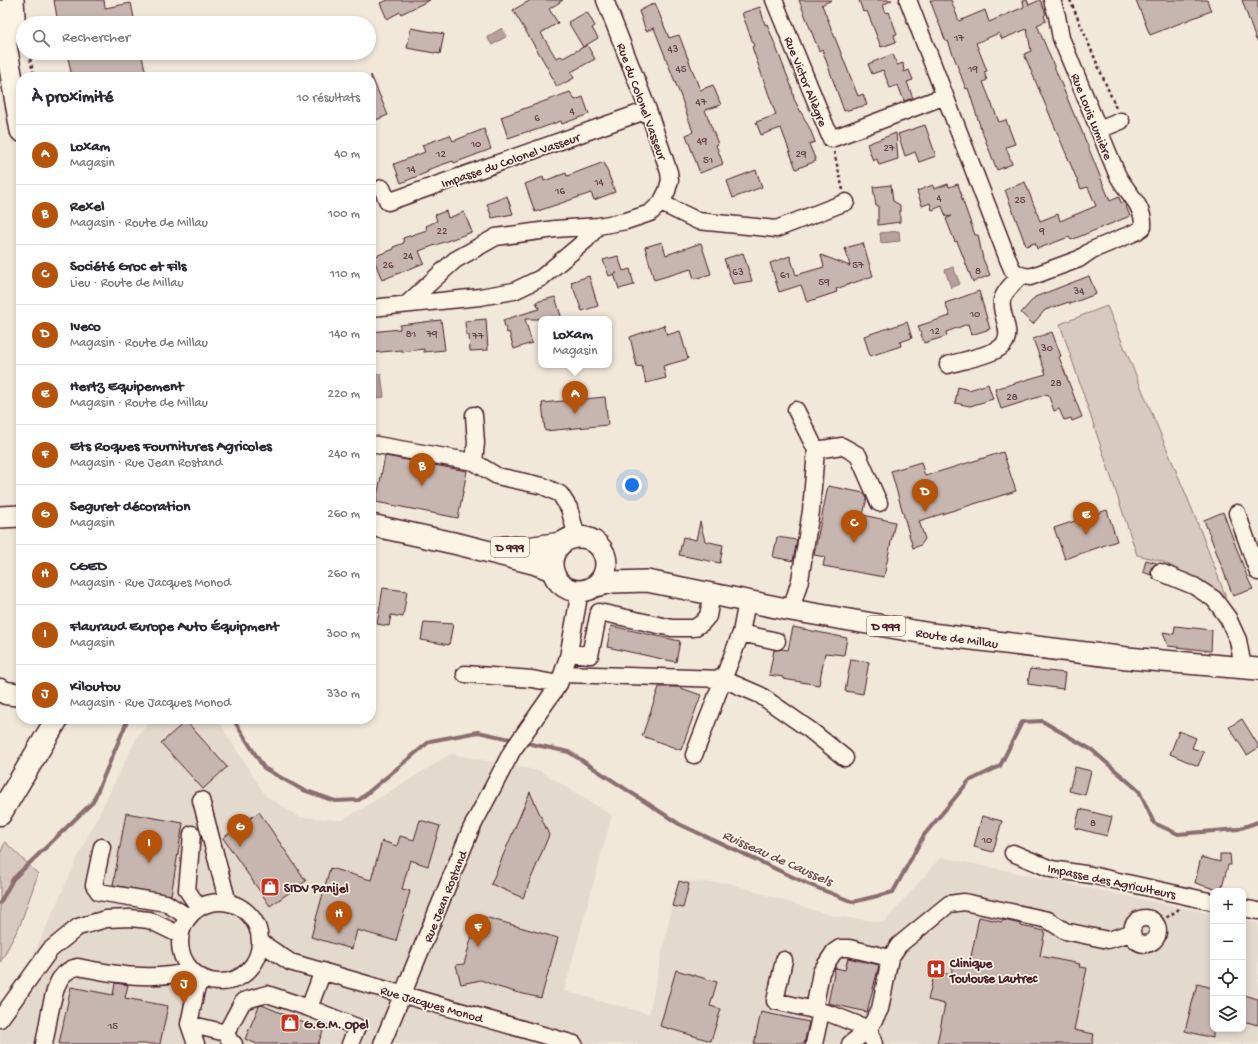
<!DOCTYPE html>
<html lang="fr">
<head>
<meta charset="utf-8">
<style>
	body { margin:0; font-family:"Gochi Hand",sans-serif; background:#f2f2f3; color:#2b2b33 }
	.controls { position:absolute; right:12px; bottom:12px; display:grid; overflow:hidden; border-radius:8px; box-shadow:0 2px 6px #0003 }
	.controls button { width:36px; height:36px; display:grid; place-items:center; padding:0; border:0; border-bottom:1px solid #e1e1e2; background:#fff; color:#2b2b33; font:20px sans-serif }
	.you { position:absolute; left:632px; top:485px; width:14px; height:14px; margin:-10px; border:3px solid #fff; border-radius:50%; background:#1a73e8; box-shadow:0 0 0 6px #1a73e833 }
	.badge { display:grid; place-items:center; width:26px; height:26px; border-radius:50%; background:#b45309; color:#fff; font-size:13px; font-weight:700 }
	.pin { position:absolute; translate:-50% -33px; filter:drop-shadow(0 1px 2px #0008) }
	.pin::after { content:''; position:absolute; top:21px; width:14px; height:12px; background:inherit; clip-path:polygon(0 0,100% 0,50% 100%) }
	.popup { position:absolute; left:538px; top:316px; width:74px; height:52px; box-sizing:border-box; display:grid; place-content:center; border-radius:8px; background:#fff; filter:drop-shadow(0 1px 3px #0005); font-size:13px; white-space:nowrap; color:#7c7c81 }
	.popup b { font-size:15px; color:#2b2b33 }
	.popup::after { content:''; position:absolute; left:50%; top:100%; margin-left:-8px; border:8px solid transparent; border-top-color:#fff }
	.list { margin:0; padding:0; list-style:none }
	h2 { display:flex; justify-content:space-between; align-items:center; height:52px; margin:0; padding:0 16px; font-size:17px }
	h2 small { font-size:13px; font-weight:400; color:#7c7c81 }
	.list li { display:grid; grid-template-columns:26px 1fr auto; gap:12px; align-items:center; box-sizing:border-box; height:60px; padding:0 16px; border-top:1px solid #e1e1e2 }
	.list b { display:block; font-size:15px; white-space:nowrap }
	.list p { margin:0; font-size:13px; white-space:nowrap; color:#7c7c81 }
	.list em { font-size:13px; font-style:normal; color:#7c7c81 }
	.icon { flex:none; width:22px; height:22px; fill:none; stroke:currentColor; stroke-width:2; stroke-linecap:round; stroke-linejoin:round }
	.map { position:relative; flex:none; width:1258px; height:1044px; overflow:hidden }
	.search { position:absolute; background:#fff; box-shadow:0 2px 6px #0003; left:16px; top:16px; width:360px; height:44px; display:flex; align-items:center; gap:10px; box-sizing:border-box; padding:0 14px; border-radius:22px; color:#7c7c81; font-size:15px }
	.panel { position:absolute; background:#fff; box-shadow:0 2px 6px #0003; left:16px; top:72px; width:360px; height:652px; border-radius:16px }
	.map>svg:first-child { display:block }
	.built { fill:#e4d9cd }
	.green { fill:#d8cac0; stroke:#917476 }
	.water { fill:#b6a19c; stroke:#8b6d6f }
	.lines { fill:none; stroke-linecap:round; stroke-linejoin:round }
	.stream { stroke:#8b6d6f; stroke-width:4 }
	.building { fill:#c7b6af; stroke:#4a1f2b }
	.minor-casing { stroke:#4a1f2b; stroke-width:19 }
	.major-casing { stroke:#4a1f2b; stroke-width:24 }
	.highway-casing { stroke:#4a1f2b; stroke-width:25 }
	.path { stroke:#4a1f2b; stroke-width:2.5; stroke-dasharray:3 3; stroke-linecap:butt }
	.minor { stroke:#fcf5e5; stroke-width:16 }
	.major { stroke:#fcf5e5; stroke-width:21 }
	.highway { stroke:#fcf5e5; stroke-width:22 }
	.labels { text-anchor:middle; stroke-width:3.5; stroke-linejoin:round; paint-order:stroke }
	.number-label { font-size:11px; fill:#69454c }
	.shield { fill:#fcf5e5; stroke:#7f5f63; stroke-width:1 }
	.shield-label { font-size:12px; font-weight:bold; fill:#4a1f2b }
	.street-label { font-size:13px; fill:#4a1f2b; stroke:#fcf5e5 }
	.poi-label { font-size:13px; font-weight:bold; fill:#4a1f2b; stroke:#fcf5e5; text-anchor:start }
	.water-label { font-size:14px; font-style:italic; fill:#704c53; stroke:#fcf5e5 }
</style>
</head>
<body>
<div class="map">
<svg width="1258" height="1044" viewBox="0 0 1258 1044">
	<rect width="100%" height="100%" fill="#f1e8da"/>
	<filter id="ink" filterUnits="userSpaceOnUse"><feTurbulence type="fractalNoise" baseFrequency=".025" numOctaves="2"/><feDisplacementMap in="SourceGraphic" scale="8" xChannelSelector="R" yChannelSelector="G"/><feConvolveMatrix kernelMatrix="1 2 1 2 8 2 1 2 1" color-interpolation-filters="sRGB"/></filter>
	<g filter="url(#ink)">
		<path class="built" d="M153 719H217L266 796 299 817 343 820 451 754 540 771 612 815 564 991 649 1014 672 906 679 881 729 883 833 916 884 922 941 857 1213 914V1029H1243V920L1258 923V1044H0V1028L83 846 138 735Z"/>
		<path class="green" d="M1107 306 1192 509 1226 597 1162 561 1137 555 1060 324Z
			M5 842 38 874 20 925 0 963V854Z"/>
		<path class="water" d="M502 28 507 36 492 45 487 37Z
			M899 231 900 241 881 243 880 233Z
			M953 267 960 284 951 288 945 270Z
			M381 374 384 397 374 398 371 375Z"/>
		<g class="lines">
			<path class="stream" d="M233 719 264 768 301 789 335 801 359 800 430 741 478 732 515 740
				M522 742 569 752 679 824 810 885 853 902 893 892 924 835 969 781 1000 766 1022 722 1042 721 1092 750 1139 791 1154 823 1178 834 1238 829 1258 822
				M0 903 13 879 93 802 128 719"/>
		</g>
		<path class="building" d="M54 0H104L105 8 131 3 135 23H58Z
			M388 0H430L401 14 400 12 387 19 380 3Z
			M531 0H563L549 9 558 23 541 33 556 58 561 56 563 58 587 45 595 59 571 72 574 78 557 87 546 65 513 10Z
			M799 0H832L821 5H822L858 96 863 94 867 105 844 111 822 49 819 51Z
			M859 0H892L883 5 886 13 889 12 897 34 894 35 896 42 881 47 867 11 863 12Z
			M930 0H951L959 21 985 10 989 22 1024 7 1023 1 1027 0 1029 5 1040 0 1046 14 1044 16 1046 21 1037 25 1075 117H1076L1110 201 1119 197 1121 203 1124 202 1130 216 1071 240 1069 237 1037 249 1035 243 1026 246 1005 190 1025 182 1040 221 1058 214 1060 221 1096 206 1088 187 1081 189 1024 54 1031 51 1027 29 1002 39 999 33 976 43 987 71 984 72 987 80 983 82 999 122 1006 120 1015 144 1006 147 1012 164 997 170 981 129 968 88 966 89 948 41 946 42Z
			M1136 0H1207L1211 11 1150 35Z
			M1242 0H1258V40H1256Z
			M655 3 669 38 679 35 700 90 713 85 721 105 705 110 718 144 716 145 723 164 700 173 686 135 693 132 681 97 654 28 646 31 639 11Z
			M760 7 765 25 767 24 792 88 794 99 810 129 815 142 809 144 816 161 796 169 781 128 761 135 756 122 776 115 752 47 754 46 742 13Z
			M587 12 595 26 592 28 598 38 583 47 568 22Z
			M411 28 444 34 440 54 407 48Z
			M67 53H141L147 77H72Z
			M893 54 897 65 903 63 904 72 909 70 913 80 907 82 913 98 904 101 898 85 890 88 883 70 872 74 868 64Z
			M371 75 388 115 371 122Z
			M570 92 575 100 583 97 589 114 562 124 561 121 530 132 529 131 508 138 501 117Z
			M925 125 936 156 919 162 915 152 905 156 898 134Z
			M484 129 491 149 454 163 453 161 427 170 428 172 401 183 394 164 425 152 422 145 450 135 453 141Z
			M896 133 898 159 879 165 877 159 873 161 867 144Z
			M604 162 615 192 594 200 591 193 535 212 525 184 543 177 544 181 566 173 567 176Z
			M756 170 762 187 733 198 727 181Z
			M948 184 949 187 958 184 962 196H961L975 235H978L983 259 990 275 973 282 957 241 955 242 946 219 952 216 946 217 942 206 932 210 930 203 922 206 917 191 933 185 934 189Z
			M891 185 893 201 900 205V222L878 225V205L876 206 873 187Z
			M507 196 513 214 492 218 487 204Z
			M446 211 448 218 464 212 472 232 419 251 424 263 382 280 373 257 394 249 393 247 404 243 403 238 427 230 426 226 437 221 435 215Z
			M662 242 666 255 701 243 711 274 694 279 691 269 654 280 645 247Z
			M863 243 873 276 836 289 837 292 807 302 801 285 779 292 770 263 790 256 796 275 824 267 821 255 850 266 845 248Z
			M743 253 752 281 733 284 724 259Z
			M618 256 623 271 630 269 634 285 619 289 614 274 617 273 609 276 603 260Z
			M589 276 598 306 582 311 571 282Z
			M1089 276 1096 294 1070 304 1069 302 1045 310 1033 324 1021 313 1035 297Z
			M979 291 990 329 971 335 968 324 946 332 947 336 924 343 918 326 950 316 945 303 960 298Z
			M555 297 562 319H525L532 343 514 349 509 332 507 333 503 320 539 309 536 302Z
			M486 319 488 350 470 351 469 335H466L465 321Z
			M441 320 445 350 424 352V349L402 352V350L371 353V332L400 329V325Z
			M907 322 912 338 900 342 901 346 870 356 864 336Z
			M664 325 667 335 680 331 688 359 663 366 666 378 646 383 642 366 637 367 630 337Z
			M1052 332 1061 356 1059 357 1082 417 1072 421 1071 418 1064 420 1059 409 1054 411 1048 394 1001 409 995 389 1046 374 1033 339Z
			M988 384 993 399 970 406 955 403 958 387 969 390Z
			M605 397 608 425 545 431 542 403Z
			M1003 452 1016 491 919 521 925 539 921 545 913 548 891 471 921 462 925 476Z
			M385 456 467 471 458 518 376 502Z
			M828 486 864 493 867 498 863 515 895 522 884 577 823 566 825 557 814 555Z
			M1107 510 1117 541 1065 559 1054 528Z
			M1223 512 1248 579 1253 589 1233 596 1204 520Z
			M700 522 705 541 723 545 720 563 679 555 683 537 696 540Z
			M777 537 797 540 793 561 773 557Z
			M1146 560 1157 563 1151 568V575L1143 572Z
			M383 588 407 591 403 617 391 615 389 626 377 624Z
			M424 622 453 624 449 645 421 640Z
			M611 626 680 641 676 662 607 647Z
			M1175 626 1212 630 1211 651 1168 646 1163 632 1174 634Z
			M793 627 847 638 844 655 825 653 819 685 783 679V677L769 675 774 650 782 649 788 650Z
			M851 659 869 662 863 694 845 691Z
			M1030 669 1065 673 1063 689 1028 684Z
			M659 687H678L701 695 681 750 642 736Z
			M1242 719 1258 745V748L1247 755 1229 727Z
			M186 721 227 767 203 789 161 743Z
			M1179 731 1196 738 1192 748 1204 752 1198 766 1170 754Z
			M1075 767 1091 771 1085 795 1069 791Z
			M530 792 549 835 523 898 491 884Z
			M1080 809 1112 817 1107 836 1075 828Z
			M259 812 306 881 270 906 223 838Z
			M126 813 183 823 171 895 113 885Z
			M982 816 1002 821 993 852 974 847Z
			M420 820 440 826 428 866 410 860 402 889 410 891 396 941 357 930 352 949 311 937 330 868 371 880 382 841 397 846 400 836 414 840Z
			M1220 854H1230L1231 865H1228L1221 891 1195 883 1201 857 1220 862Z
			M679 881 689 884 683 908 672 906Z
			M478 915 558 938 541 998 515 992 498 987 481 980 461 984 456 965 464 964Z
			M979 917 1002 922 1003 920 1021 924V926L1045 931 1040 956 1080 964 1079 967 1087 968 1074 1030 1094 1034 1092 1044H937L945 1004 928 1000 935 971 951 975 954 959 970 962Z
			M848 958 879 965 867 1012 828 1003 835 968 845 970Z
			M676 970 717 982 710 1006 721 1009 711 1041 660 1026Z
			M115 983 128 985 125 998 168 1006 160 1044H59L71 987 113 995Z
			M1197 984 1213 988V1038L1185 1031Z
			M1243 995 1258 999V1025L1243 1021Z
			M262 1005 323 1031 318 1044H257L245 1039 259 1006Z
			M761 1012 809 1022 804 1044H754Z"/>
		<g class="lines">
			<defs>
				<path id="minor" d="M774 0 831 139 945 96 908 0
					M945 96 1009 262 1013 271 1021 275 1030 277 1079 259 1092 250 1136 232 1143 227C1145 206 1125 191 1117 174L1061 38 1057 16 1052 0
					M1099 130 1121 121
					M382 188 388 202 648 110
					M661 203 698 221 776 229 846 202
					M408 303 455 260 496 237 555 229 598 226 626 221 650 213 661 203 667 191 670 180 669 172 648 110 605 0
					M371 308 480 297 514 291 541 278 586 240 598 226
					M948 365C960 361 992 355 1001 347 1016 334 999 315 1002 300 1004 291 1015 282 1021 275
					M474 415 476 443 474 462
					M371 444 474 462 497 476 543 486 560 494 569 508 577 537
					M816 450 842 446 858 455 879 503
					M1237 513 1258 572
					M1160 572 1194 586 1214 599 1228 618 1238 640 1243 667
					M791 610 800 580 811 511 816 450 796 410
					M741 633 777 641
					M569 653 590 655 599 612 672 628H694L702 623 708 616 712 594
					M465 674 532 679 559 684
					M563 674 723 679 760 695 810 730 845 758
					M694 755 741 633 747 601
					M201 800 228 903
					M192 834 187 890 199 908
					M102 847 94 885 99 892 166 903 188 917
					M1013 853 1051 869 1091 875 1213 902
					M180 942a40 40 0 1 1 80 0a40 40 0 1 1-80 0Z
					M1243 908 1258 911
					M1132 931a13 13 0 1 1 26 0a13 13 0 1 1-26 0Z
					M260 942 290 962 574 1044
					M784 960 775 1001 814 1010
					M309 1008 323 971
					M0 1019 50 950 78 927 106 919 130 918 149 920 180 935
					M189 1024 226 1033
					M44 1044C48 1026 51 995 60 979 64 973 71 968 78 967 117 975 152 981 192 971
					M196 1044 189 1024 196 990 202 978
					M234 1044 231 1043 226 1033 243 1001 267 994 309 1008 357 1027 350 1044
					M382 1044 471 829 512 751 559 684 568 657 580 591
					M814 1044 821 1012
					M850 1044 869 1029 880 1009 890 958 899 945 949 904 964 902 1048 920 1065 931 1108 940 1131 933
					M874 1044 869 1029 831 1014 814 1010 821 972 834 952 840 948H849L890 958"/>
				<path id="major" d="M13 0 15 33
					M0 11 21 131
					M0 517 21 516
					M371 525 458 544 533 563 552 570
					M552 564a27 27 0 1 1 54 0a27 27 0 1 1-54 0Z
					M505 547 527 548 561 543
					M595 586 612 582 647 581 791 610 931 634 1127 658 1258 669"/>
				<path id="highway" d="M0 690 6 693 21 695
					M0 814 57 719"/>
			</defs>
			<use href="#minor" class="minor-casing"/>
			<use href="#major" class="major-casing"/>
			<use href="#highway" class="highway-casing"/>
			<path class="path" d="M1070 0 1116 108
				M29 53 34 77
				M834 152 843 190
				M1156 923 1169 916 1179 909"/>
			<use href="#minor" class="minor"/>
			<use href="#major" class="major"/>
			<use href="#highway" class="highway"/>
		</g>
	</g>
	<defs>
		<symbol id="shop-square" viewBox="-11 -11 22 22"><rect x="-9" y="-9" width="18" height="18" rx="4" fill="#c8321e" stroke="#fcf5e5"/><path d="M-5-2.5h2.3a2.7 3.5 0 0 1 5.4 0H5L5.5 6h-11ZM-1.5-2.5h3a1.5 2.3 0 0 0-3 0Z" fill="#fff"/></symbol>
		<symbol id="hospital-square" viewBox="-11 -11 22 22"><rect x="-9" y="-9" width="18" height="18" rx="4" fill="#c8321e" stroke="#fcf5e5"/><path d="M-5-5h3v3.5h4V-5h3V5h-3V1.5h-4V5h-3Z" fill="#fff"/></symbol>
	</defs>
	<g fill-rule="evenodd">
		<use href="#shop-square" x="259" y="876" width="22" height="22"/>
		<use href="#hospital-square" x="925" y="958" width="22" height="22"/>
		<use href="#shop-square" x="279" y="1012" width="22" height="22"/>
	</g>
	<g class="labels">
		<g class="number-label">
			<text x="959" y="41">17</text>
			<text x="673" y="52">43</text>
			<text x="681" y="72">45</text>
			<text x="973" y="72">19</text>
			<text x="701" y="105">47</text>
			<text x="572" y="114">4</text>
			<text x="537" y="121">6</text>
			<text x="702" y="144">49</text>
			<text x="476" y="147">10</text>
			<text x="889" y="151">27</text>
			<text x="441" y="157">12</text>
			<text x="801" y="157">29</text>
			<text x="708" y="163">51</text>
			<text x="411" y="172">14</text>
			<text x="599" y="185">14</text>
			<text x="560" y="194">16</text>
			<text x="939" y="201">4</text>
			<text x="1020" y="203">25</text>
			<text x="442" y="234">22</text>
			<text x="1042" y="234">9</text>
			<text x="408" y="259">24</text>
			<text x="388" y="268">26</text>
			<text x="858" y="268">57</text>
			<text x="978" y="274">8</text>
			<text x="738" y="275">63</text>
			<text x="785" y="278">61</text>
			<text x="824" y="285">59</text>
			<text x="1079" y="294">34</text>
			<text x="975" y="317">10</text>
			<text x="935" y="334">12</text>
			<text x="411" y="337">81</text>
			<text x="432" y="337">79</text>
			<text x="478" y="339">77</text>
			<text x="1047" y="351">30</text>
			<text x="1056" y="386">28</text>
			<text x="1012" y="400">28</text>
			<text x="1093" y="826">8</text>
			<text x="987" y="843">10</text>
			<text x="113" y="1029">15</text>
		</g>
		<g class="shield">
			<rect x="491" y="537" width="38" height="20" rx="3"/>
			<rect x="867" y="616" width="38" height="20" rx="3"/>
		</g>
		<g class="shield-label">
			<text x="510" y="551">D 999</text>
			<text x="886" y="630">D 999</text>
		</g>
		<g class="street-label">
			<text transform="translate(807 81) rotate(68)" y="5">Rue Victor Allègre</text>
			<text transform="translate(643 101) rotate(70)" y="5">Rue du Colonel Vasseur</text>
			<text transform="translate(1093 116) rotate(68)" y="5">Rue Louis Lumière</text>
			<text transform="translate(510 159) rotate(-19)" y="5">Impasse du Colonel Vasseur</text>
			<text transform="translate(957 637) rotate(8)" y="5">Route de Millau</text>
			<text transform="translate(1112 880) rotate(12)" y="5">Impasse des Agriculteurs</text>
			<text transform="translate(444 896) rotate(-68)" y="5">Rue Jean Rostand</text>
			<text transform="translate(432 1003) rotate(16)" y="5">Rue Jacques Monod</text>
		</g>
		<g class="poi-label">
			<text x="284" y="892">SIDV Panijel</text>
			<text x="950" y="967">Clinique<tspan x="950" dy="15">Toulouse Lautrec</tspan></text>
			<text x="304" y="1028">G.G.M. Opel</text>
		</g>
		<g class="water-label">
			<text transform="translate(778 857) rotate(24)" y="5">Ruisseau de Caussels</text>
		</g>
	</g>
</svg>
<div class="controls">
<button>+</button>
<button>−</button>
<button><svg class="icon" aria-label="locate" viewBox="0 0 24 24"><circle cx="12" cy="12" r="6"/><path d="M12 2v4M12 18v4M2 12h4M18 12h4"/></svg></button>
<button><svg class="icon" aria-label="layers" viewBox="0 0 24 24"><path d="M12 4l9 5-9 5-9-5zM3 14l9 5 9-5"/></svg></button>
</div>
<div class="you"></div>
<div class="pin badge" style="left:575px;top:414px">A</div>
<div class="popup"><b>Loxam</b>Magasin</div>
<div class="pin badge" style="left:422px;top:486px">B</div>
<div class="pin badge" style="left:854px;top:543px">C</div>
<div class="pin badge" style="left:925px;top:512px">D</div>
<div class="pin badge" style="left:1086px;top:535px">E</div>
<div class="pin badge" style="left:478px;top:947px">F</div>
<div class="pin badge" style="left:240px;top:847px">G</div>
<div class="pin badge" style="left:339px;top:934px">H</div>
<div class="pin badge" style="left:149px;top:863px">I</div>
<div class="pin badge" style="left:184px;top:1004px">J</div>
<div class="search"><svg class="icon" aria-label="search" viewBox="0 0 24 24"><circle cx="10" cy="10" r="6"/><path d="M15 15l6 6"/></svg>Rechercher</div>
<section class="panel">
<h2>À proximité<small>10 résultats</small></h2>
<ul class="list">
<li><span class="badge">A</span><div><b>Loxam</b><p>Magasin</p></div><em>40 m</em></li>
<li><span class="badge">B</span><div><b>Rexel</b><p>Magasin · Route de Millau</p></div><em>100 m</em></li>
<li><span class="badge">C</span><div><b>Société Groc et Fils</b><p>Lieu · Route de Millau</p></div><em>110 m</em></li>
<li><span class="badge">D</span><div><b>Iveco</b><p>Magasin · Route de Millau</p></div><em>140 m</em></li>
<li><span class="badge">E</span><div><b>Hertz Equipement</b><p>Magasin · Route de Millau</p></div><em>220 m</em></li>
<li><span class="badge">F</span><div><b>Ets Roques Fournitures Agricoles</b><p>Magasin · Rue Jean Rostand</p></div><em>240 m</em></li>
<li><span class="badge">G</span><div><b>Seguret décoration</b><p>Magasin</p></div><em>260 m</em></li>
<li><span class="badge">H</span><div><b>CGED</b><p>Magasin · Rue Jacques Monod</p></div><em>260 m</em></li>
<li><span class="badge">I</span><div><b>Flauraud Europe Auto Équipment</b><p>Magasin</p></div><em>300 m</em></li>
<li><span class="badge">J</span><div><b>Kiloutou</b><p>Magasin · Rue Jacques Monod</p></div><em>330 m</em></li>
</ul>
</section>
</div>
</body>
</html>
